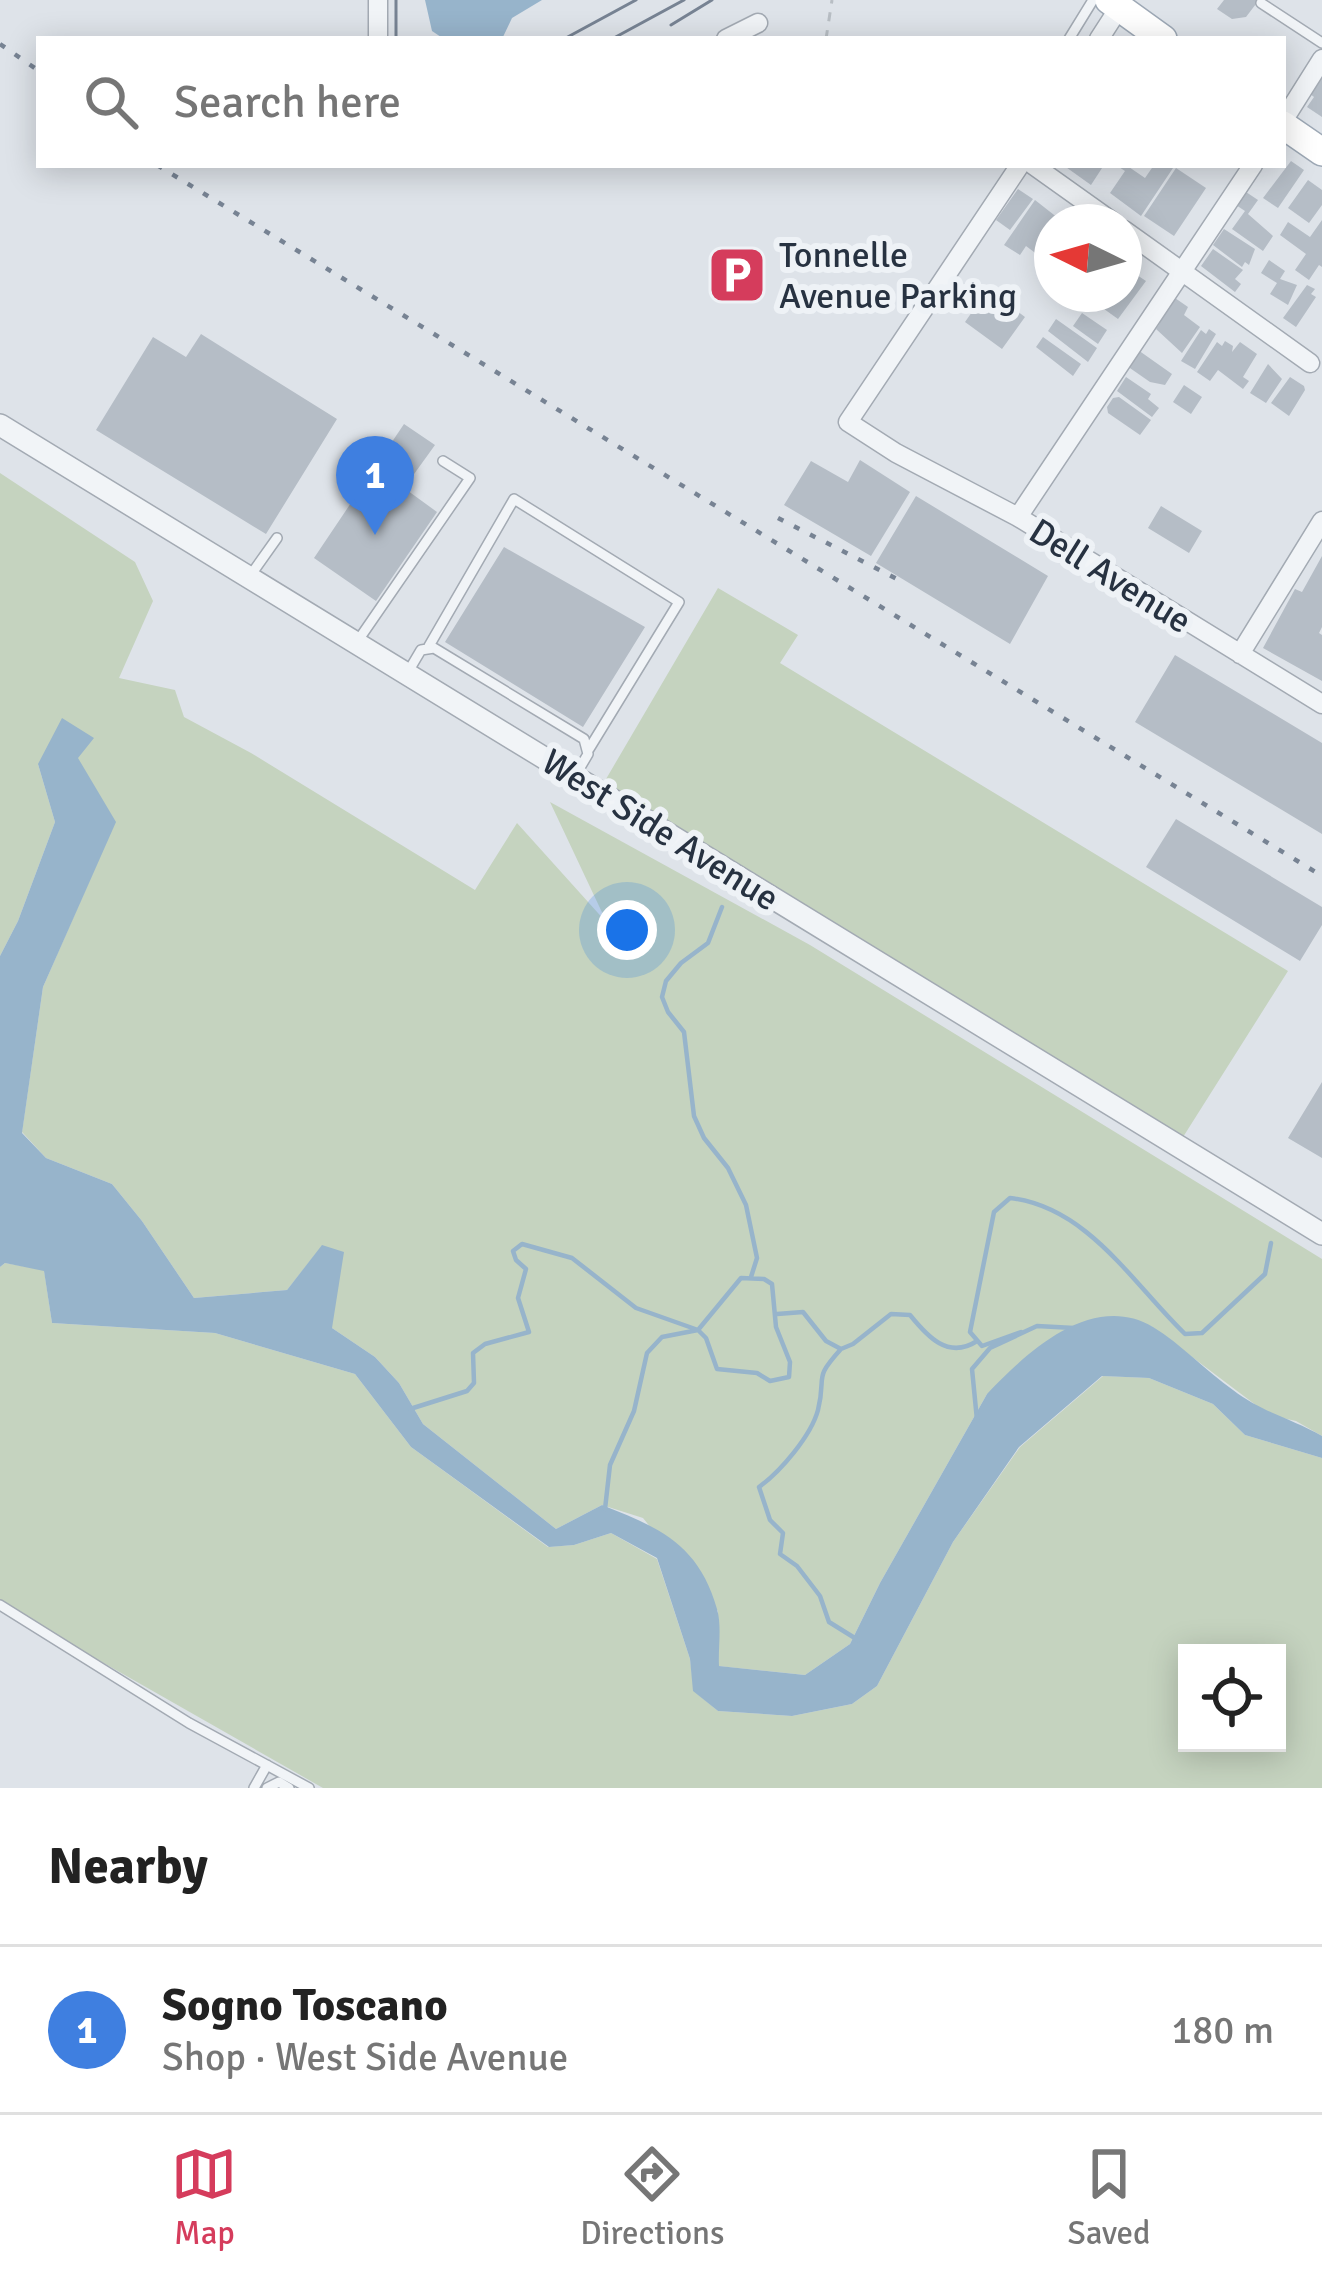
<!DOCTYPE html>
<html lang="en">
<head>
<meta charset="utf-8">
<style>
	body { margin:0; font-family:Signika,sans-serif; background:#f2f2f2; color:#222 }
	.controls { position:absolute; right:36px; bottom:36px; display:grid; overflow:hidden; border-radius:0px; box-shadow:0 6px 30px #0003 }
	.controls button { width:108px; height:108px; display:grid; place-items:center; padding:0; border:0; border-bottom:3px solid #e0e0e0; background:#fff; color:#222; font:60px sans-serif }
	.compass { position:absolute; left:1034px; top:204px; width:108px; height:108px; border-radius:50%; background:#fff; box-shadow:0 6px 30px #0003; rotate:275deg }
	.you { position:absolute; left:627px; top:930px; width:42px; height:42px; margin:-30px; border:9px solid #fff; border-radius:50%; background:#1a73e8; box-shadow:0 0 0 18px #1a73e833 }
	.badge { display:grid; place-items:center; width:78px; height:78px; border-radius:50%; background:#d53c5c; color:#fff; font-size:39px; font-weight:700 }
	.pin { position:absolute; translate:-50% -99px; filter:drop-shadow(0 3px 6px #0008) }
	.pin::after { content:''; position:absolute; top:63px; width:42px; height:36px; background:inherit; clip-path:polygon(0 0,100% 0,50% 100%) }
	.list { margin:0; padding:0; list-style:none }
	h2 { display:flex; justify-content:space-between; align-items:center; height:156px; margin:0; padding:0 48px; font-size:51px }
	h2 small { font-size:39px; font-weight:400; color:#767676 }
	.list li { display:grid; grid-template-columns:78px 1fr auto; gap:36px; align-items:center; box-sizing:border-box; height:168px; padding:0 48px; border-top:3px solid #e0e0e0 }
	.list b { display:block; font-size:45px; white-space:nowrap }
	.list p { margin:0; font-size:39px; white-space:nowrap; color:#767676 }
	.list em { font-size:39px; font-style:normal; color:#767676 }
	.icon { flex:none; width:66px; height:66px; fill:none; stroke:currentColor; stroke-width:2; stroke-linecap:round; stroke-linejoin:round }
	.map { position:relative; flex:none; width:1322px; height:1788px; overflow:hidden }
	.search { position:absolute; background:#fff; box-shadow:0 6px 30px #0003; left:36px; right:36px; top:36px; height:132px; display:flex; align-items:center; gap:30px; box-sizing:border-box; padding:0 42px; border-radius:0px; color:#767676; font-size:45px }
	.sheet { height:324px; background:#fff }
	nav { display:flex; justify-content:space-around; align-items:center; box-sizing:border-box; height:168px; border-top:3px solid #e0e0e0; background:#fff; font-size:33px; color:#767676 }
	nav a { display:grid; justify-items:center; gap:6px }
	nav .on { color:#d53c5c }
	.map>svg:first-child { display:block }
	.green { fill:#c5d3bf; fill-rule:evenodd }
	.water { fill:#97b4cb }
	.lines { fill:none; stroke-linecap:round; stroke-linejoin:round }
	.stream { stroke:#97b4cb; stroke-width:4.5 }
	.building { fill:#b5bdc6 }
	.service-casing { stroke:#a3aab3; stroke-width:12 }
	.minor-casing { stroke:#a3aab3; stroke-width:21 }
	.tertiary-casing { stroke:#a3aab3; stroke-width:24 }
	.primary-casing { stroke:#9da8b5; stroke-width:30 }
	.path { stroke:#b8bec4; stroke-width:3; stroke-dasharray:9 9; stroke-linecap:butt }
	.service { stroke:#f1f4f7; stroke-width:9 }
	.minor { stroke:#f1f4f7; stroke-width:18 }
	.tertiary { stroke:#f1f4f7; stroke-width:21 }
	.primary { stroke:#fff; stroke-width:27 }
	.tram { stroke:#778393; stroke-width:3 }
	.rail { stroke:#778393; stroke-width:4.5; stroke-dasharray:6 12; stroke-linecap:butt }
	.labels { text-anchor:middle; stroke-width:12; stroke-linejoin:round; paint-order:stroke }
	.poi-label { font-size:36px; fill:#273241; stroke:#eef2f6; text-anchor:start }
	.street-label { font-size:36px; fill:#273241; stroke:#eef2f6 }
</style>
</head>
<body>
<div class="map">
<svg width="1322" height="1788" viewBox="0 0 1322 1788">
	<rect width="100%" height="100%" fill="#dee3e9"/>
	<path class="green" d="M0 473 135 562 153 601 119 678 175 690 184 717 251 753 475 890 517 823 607 923 550 802 810 945 1322 1259V1436L1296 1421 1269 1415 1151 1326 987 1394 880 1583 850 1644 805 1675 718 1666V1611L643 1518 602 1505 556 1529 423 1424 399 1383 375 1357 332 1328 322 1246 287 1290 194 1298 142 1221 112 1184 46 1158 22 1132 43 987 115 822 38 764 55 822 18 921 0 956Z
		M718 588 798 635 780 663 1288 971 1178 1145 599 791Z
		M5 1263 44 1270 52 1323 215 1333 355 1374 411 1447 548 1547 574 1545 611 1533 657 1559 690 1659 694 1691 718 1711 792 1716 852 1704 877 1686 953 1542 1020 1447 1103 1376 1149 1378 1213 1404 1245 1435 1322 1458V1788H323L0 1604V1267ZM1187 1653H1277V1743H1187Z"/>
	<path class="water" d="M425 0H542L512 18 502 39H444L432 31Z
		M62 718 94 738 78 758 116 822 43 987 22 1133 46 1158 112 1184 142 1221 194 1298 287 1290 322 1245 344 1252 332 1328 375 1357 399 1383 423 1424 556 1529 602 1505C658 1527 699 1544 717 1609 722 1626 718 1648 719 1666L805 1675 850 1644 880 1583 987 1394C1027 1352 1092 1291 1153 1327 1181 1344 1206 1371 1233 1390 1263 1413 1291 1418 1322 1436V1458L1245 1435 1213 1404 1149 1378 1102 1376 1019 1447 953 1542 877 1686 852 1704 792 1716 718 1711 693 1691 690 1659 657 1558 611 1533 574 1545 549 1547 411 1447 355 1374 215 1333 52 1323 44 1271 5 1263 0 1267V956L18 921 55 822 38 764Z"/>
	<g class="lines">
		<path class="stream" d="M722 907 708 943 681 963 666 981 662 997 668 1012 684 1032 694 1116 704 1138 728 1168 746 1205 757 1258 751 1277
			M777 1314 803 1312 826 1341 841 1349C812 1381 827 1374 818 1410 811 1436 780 1472 759 1487L770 1520 783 1533 780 1554 797 1566 820 1596 829 1622 858 1640
			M1021 1332 982 1346 970 1332 994 1212 1010 1198C1088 1207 1133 1284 1185 1334L1202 1333 1265 1274 1271 1243
			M841 1349 853 1344 891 1314 910 1315C927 1336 948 1360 977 1341
			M410 1409 467 1391 474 1383 473 1353 485 1344 529 1332 518 1298 526 1269 516 1260 513 1251 522 1244 572 1258 636 1308 698 1330 706 1338 717 1369 757 1373 770 1381 789 1377 790 1362 776 1327 772 1284 764 1279 741 1278 698 1330 662 1337 647 1353 634 1411 610 1465 605 1509
			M977 1420 972 1369 990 1348 1037 1326 1074 1328"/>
	</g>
	<path class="building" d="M1224 0H1259L1246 17 1232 19 1217 9Z
		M1322 73V117L1307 107 1314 97 1309 93Z
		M1291 161 1304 170 1278 208 1263 198Z
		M1063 165H1104L1091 185Z
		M1116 165H1126L1145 178 1154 165 1173 168 1141 216 1110 193 1125 171Z
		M1176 168 1206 188 1174 236 1144 216Z
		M1308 180 1322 190V205L1309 223 1288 208Z
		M1018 189 1033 199 1010 230 996 220Z
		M1246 192 1258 200 1248 214 1273 236 1263 251 1232 229 1245 211 1236 205Z
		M1035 200 1063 222H1052V244L1042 258 1026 246 1020 255 1004 245Z
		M1322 220V267L1319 265 1309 280 1295 270 1306 254 1280 235 1288 222 1310 237Z
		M1224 229 1255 249 1249 265 1245 262 1242 267 1213 245Z
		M1213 249 1243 270 1235 279 1241 284 1235 292 1201 266Z
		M1269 260 1285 271 1280 279 1297 285 1288 305 1270 294 1277 283 1261 273Z
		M1131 271 1146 281 1118 319 1104 309 1115 294H1124V280Z
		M974 279 1025 317 1002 349 965 322 972 312 958 303Z
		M1307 285 1315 289 1311 294 1316 297 1296 327 1283 318Z
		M1175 298 1188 307 1184 315 1200 327 1182 353 1156 329 1160 323 1157 320Z
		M1082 313 1107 330 1098 344 1073 326Z
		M1056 319 1097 348 1088 362 1048 331Z
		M1209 329 1216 334 1195 369 1181 361 1201 330 1206 334Z
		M201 334 337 419 266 534 96 430 153 337 186 357Z
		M1043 337 1081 364 1073 376 1036 347Z
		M1225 341 1233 346 1232 352 1240 342 1257 354 1243 377 1249 381 1243 389 1218 370 1210 381 1197 372 1217 342 1222 346Z
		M1138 350 1172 374 1165 385 1150 382 1127 366Z
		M1268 364 1282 379 1266 403 1250 393Z
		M1126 377 1151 394 1148 399 1159 408 1152 417 1117 391Z
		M1290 377 1304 386 1305 390 1289 416 1271 403Z
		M1184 385 1202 397 1191 414 1173 402Z
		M1119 397 1151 420 1140 435 1108 413 1107 407 1113 398Z
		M404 424 435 445 404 488 437 512 376 601 314 558Z
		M860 460 910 492 871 556 784 505 811 461 848 482Z
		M916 496 1048 576 1010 644 876 563Z
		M1161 506 1202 531 1189 553 1148 528Z
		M504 547 645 627 583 727 445 642Z
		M1322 556V627L1319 633 1322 635V681L1263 648 1295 589 1302 592Z
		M1175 655 1322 743V834L1135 722Z
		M1176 819 1322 907V925L1300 961 1146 867Z
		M1322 1082V1158L1288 1138Z"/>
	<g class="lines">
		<defs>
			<path id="service" d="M1261 3 1322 43
				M1069 39 1093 0
				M250 576 277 538
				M357 642 470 478 443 461
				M429 646 514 499 679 602 589 749
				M408 672 421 650 434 648 584 739 588 754 575 776
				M0 1605 189 1723 309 1788
				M254 1788 267 1765
				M267 1788 279 1782 289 1788"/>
			<path id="minor" d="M378 39V0
				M726 39 758 23
				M1099 39 1119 8
				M1283 121 1322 59
				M1020 165 848 422 896 453 1018 517 1322 704
				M1033 165 1113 222
				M1124 230 1310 363
				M1018 517 1253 165
				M1240 654 1322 521"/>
			<path id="tertiary" d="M0 425 1322 1234"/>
			<path id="primary" d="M1109 0 1163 39
				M1283 125 1322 152"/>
		</defs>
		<use href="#service" class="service-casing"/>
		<use href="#minor" class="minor-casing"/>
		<use href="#tertiary" class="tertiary-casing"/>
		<use href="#primary" class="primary-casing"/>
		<path class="path" d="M826 39 832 0"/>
		<use href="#service" class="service"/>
		<use href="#minor" class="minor"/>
		<use href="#tertiary" class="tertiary"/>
		<use href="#primary" class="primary"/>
		<path class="tram" d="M671 25 712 0
			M396 39V0
			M564 39 636 0
			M612 39 684 0"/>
		<path class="rail" d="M0 44 39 71
			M157 165 1322 876
			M778 518 903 582"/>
	</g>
	<defs>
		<symbol id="parking-square" viewBox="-11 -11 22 22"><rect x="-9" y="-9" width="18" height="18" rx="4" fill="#d53c5c" stroke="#eef2f6"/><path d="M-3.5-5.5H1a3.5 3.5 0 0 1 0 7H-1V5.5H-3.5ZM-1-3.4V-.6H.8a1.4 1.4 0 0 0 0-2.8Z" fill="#fff"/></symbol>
	</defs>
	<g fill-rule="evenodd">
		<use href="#parking-square" x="704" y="242" width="66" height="66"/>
	</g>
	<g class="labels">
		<g class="poi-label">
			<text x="779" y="267">Tonnelle<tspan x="779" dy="41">Avenue Parking</tspan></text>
		</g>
		<g class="street-label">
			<text transform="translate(1111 575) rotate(32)" y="13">Dell Avenue</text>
			<text transform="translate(661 829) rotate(32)" y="13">West Side Avenue</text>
		</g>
	</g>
</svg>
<div class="controls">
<button><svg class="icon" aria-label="locate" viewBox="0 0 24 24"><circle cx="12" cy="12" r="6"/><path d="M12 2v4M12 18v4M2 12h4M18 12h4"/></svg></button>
</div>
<svg class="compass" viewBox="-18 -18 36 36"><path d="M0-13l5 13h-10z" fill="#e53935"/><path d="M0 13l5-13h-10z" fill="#767676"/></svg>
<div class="you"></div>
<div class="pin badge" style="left:375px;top:535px;background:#3f7fe0">1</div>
<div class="search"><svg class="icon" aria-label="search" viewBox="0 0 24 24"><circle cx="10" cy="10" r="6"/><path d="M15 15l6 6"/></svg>Search here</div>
</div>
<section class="sheet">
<h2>Nearby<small></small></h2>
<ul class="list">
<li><span class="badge" style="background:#3f7fe0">1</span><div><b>Sogno Toscano</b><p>Shop · West Side Avenue</p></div><em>180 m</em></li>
</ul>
</section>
<nav>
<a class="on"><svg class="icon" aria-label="map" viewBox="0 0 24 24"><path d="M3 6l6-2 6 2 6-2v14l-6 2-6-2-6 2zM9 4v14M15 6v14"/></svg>Map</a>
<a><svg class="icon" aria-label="directions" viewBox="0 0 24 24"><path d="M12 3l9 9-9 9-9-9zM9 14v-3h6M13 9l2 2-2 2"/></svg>Directions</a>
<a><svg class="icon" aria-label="saved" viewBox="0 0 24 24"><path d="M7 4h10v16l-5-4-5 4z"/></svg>Saved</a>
</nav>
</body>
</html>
